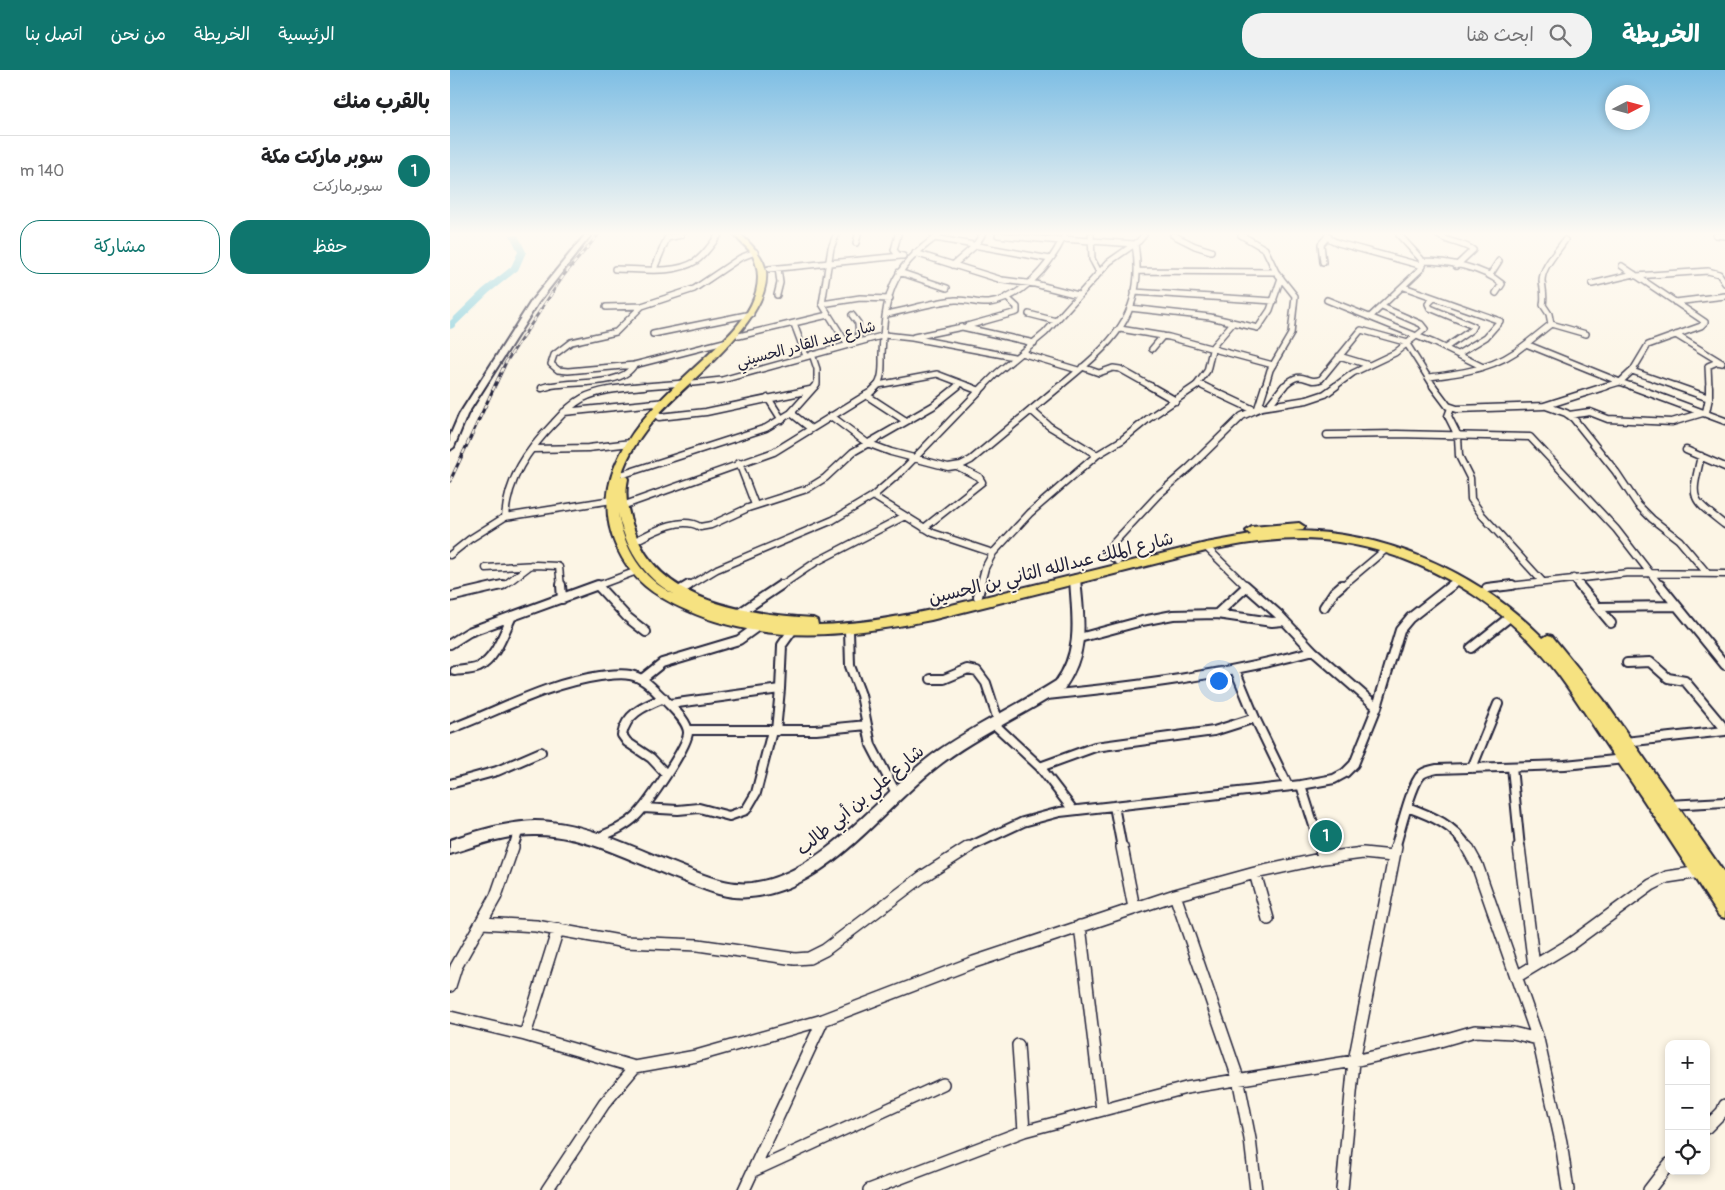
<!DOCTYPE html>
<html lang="ar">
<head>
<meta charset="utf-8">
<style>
	body { margin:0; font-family:Pangolin,"Playpen Sans Arabic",sans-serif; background:#f2f2f2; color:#202124; direction:rtl }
	.controls { position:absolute; right:15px; bottom:15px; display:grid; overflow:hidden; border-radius:10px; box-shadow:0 2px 8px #0003 }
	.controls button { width:45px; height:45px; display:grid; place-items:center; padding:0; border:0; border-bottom:1px solid #e0e0e0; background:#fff; color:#202124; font:25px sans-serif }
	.compass { position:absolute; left:1155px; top:15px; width:45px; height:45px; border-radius:50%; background:#fff; box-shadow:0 2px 8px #0003; rotate:84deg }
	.you { position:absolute; left:768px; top:610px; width:18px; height:18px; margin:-12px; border:4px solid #fff; border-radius:50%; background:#1a73e8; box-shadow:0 0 0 8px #1a73e833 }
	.badge { display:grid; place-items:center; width:32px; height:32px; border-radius:50%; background:#0f766e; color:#fff; font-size:16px; font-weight:700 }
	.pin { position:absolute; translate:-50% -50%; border:2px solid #fff; box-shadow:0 1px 5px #0006 }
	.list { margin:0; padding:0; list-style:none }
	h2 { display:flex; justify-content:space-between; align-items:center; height:65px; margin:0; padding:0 20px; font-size:21px }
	h2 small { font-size:16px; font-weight:400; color:#757577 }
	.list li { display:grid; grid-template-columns:32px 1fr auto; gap:15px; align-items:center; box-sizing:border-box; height:70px; padding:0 20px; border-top:1px solid #e0e0e0 }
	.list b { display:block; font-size:19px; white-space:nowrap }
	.list p { margin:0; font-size:16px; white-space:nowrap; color:#757577 }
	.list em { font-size:16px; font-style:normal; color:#757577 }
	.actions { display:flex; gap:10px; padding:15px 20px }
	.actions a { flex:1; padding:11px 0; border:1px solid #0f766e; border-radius:20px; text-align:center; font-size:18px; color:#0f766e }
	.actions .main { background:#0f766e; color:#fff }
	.icon { flex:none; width:28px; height:28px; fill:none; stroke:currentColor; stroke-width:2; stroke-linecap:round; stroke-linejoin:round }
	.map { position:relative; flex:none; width:1275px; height:1120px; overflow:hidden; direction:ltr }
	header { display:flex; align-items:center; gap:30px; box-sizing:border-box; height:70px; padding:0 25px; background:#0f766e; color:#fff }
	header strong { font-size:24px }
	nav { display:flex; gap:28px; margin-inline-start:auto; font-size:18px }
	.search { width:350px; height:45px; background:#f2f2f2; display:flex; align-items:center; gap:12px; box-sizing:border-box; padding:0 18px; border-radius:20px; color:#757577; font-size:19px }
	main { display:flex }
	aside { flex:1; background:#fff }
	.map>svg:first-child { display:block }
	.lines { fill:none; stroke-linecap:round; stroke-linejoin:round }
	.river { fill:#7fcddd; fill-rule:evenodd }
	.street-far3-casing { stroke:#22223b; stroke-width:8 }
	.street-far2-casing { stroke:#22223b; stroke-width:9 }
	.street-far1-casing { stroke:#22223b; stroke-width:12 }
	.street-casing { stroke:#22223b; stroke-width:14 }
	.secondary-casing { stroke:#22223b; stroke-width:4 }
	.primary-casing { stroke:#22223b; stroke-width:4 }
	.street-far3 { stroke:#fcf5e5; stroke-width:5 }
	.street-far2 { stroke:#fcf5e5; stroke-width:6 }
	.street-far1 { stroke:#fcf5e5; stroke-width:8 }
	.street { stroke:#fcf5e5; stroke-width:11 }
	.secondary { fill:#fcf5e5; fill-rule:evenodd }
	.primary { fill:#f6e281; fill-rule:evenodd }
	.rail-casing { stroke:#22223b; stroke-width:3 }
	.rail { stroke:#fcf5e5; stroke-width:2; stroke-dasharray:5; stroke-linecap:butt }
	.labels { text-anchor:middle; stroke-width:4; stroke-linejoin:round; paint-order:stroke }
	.far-street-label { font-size:15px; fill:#22223b; stroke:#fcf5e5 }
	.street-label { font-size:18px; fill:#22223b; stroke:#fcf5e5 }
</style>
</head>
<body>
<header>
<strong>الخريطة</strong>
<div class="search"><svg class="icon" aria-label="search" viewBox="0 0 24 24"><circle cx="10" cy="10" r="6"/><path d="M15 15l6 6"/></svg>ابحث هنا</div>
<nav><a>الرئيسية</a><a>الخريطة</a><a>من نحن</a><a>اتصل بنا</a></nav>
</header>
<main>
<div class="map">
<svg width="1275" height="1120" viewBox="0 0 1275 1120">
	<rect width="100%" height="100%" fill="#fcf5e5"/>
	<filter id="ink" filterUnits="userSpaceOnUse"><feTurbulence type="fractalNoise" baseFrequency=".02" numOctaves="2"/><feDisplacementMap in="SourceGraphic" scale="10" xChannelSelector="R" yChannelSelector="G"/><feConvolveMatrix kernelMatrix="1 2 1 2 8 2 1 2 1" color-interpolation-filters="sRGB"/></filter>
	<g filter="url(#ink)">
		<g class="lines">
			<path class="river" d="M60 165H68L76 182 68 200 39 223 3 258 0 259V251L33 219 61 197 68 182Z"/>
			<defs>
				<path id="street-far3" d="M386 165 381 178 372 234 397 274
					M448 165 444 180 448 185 453 186
					M548 165 611 171
					M641 165 642 189 649 202
					M723 165 745 176 761 181
					M791 165 815 179 826 202 845 226 841 264 820 300 815 317
					M878 165 880 169 888 173 973 196
					M988 165C999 173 1012 172 1023 180L1006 196
					M1266 165 1275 166
					M485 168 600 189
					M1115 170C1108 181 1092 197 1092 211 1093 220 1095 226 1093 235L1099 244 1101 254 1076 274 1170 312 1153 317
					M406 173 408 165
					M465 183 552 210 585 214 628 225
					M972 191C997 191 1033 197 1052 214L1046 223
					M873 192 871 174 878 166
					M503 195 525 176 532 165
					M1172 196 1255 252 1251 256 1198 275 1183 300 1170 312 1184 317
					M165 199C190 199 224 205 246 191 255 185 262 173 269 165
					M204 199 217 168 231 165
					M319 199 451 186
					M687 201 826 202
					M449 202 497 218
					M1040 205 1049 191
					M1186 206 1258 201 1269 204 1275 213
					M1142 214 1184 204
					M954 217 1050 251 1036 267 1008 284
					M684 222 824 231
					M327 225 330 213 328 198
					M984 228 978 234 980 238 1023 256 1021 260 995 278
					M877 230 984 273 1033 297
					M1225 232 1275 226
					M372 234 410 228 440 229
					M156 237 192 236
					M680 238 760 247 808 258 820 240 831 208
					M437 244C459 240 482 232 505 230 516 229 528 234 539 233 572 229 601 194 614 166
					M579 244 606 251
					M402 245 408 253 409 271
					M920 247 972 198 971 189 949 165
					M344 254 356 286
					M1101 254 1136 264
					M517 256 567 242V237L556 227
					M670 259 719 267 823 295
					M203 264 301 244
					M1226 265 1272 293
					M289 266 378 245
					M464 267 512 257 584 273
					M278 271 184 295 118 301 108 300 101 294 104 285 121 272 166 262 192 236 244 219 290 188 305 182
					M957 274 984 317
					M702 279 713 266
					M571 283 628 300
					M362 284 367 299V314L364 317
					M889 286 919 295
					M632 297 649 303 663 298 670 299 702 317
					M1182 301 1228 317
					M979 307C1014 303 1048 298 1076 274
					M243 313 272 310 435 265 462 268 564 287
					M749 314 756 317
					M428 315 487 304 521 317
					M95 317C118 310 172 318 184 295
					M182 317 234 313
					M426 317C433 309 432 295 432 284 435 225 439 200 489 165
					M506 317 510 314
					M533 317 547 303 595 263 659 192 689 171 694 165
					M609 317C659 276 697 246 685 174L613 169
					M745 317 757 301 763 276 783 253
					M833 317C854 296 855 316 871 309L911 260 958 273
					M884 317 903 303 945 283 975 259 971 254 932 237
					M1259 317 1258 296 1267 292 1272 293"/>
				<path id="street-far2" d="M517 316 530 321
					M700 316 726 331
					M753 316 804 340
					M983 316 998 336 1007 339 1094 336 1157 316
					M1181 316 1275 351
					M1259 316V328
					M92 318 99 316
					M416 325 456 351
					M318 328 332 350
					M819 335 834 316
					M1096 336 1116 343 1123 348 1166 402 1188 435 1202 449 1229 470 1257 503
					M808 338 815 316
					M1001 338 998 346 1008 366 1009 386 1020 408 1021 429 1032 445 1092 511
					M581 340 599 356 647 385
					M114 342 216 332
					M341 343 360 358
					M1119 345 1140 342 1158 349 1222 352 1256 342 1259 328 1225 316
					M381 346 417 373 441 382 498 397 511 395 521 390 610 316
					M209 347 256 342 360 320
					M877 365 947 364 1080 367 1166 459 1211 517
					M82 379 138 378 181 373
					M1236 380 1275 397
					M1251 386C1241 430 1239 427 1275 455
					M289 393 305 435
					M174 404 316 358 341 343 365 316
					M423 426 483 463 543 483
					M172 436 324 382 421 322 427 316
					M55 447C58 408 77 381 104 353 112 344 122 334 133 328 151 319 174 318 194 316
					M474 458 532 412 529 407 507 396
					M183 472C201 463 231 445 250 457L261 455 298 438 357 419 375 408 403 382 483 336 508 316
					M756 477 797 517
					M0 485 20 469 55 447 162 430
					M668 491 658 485V479L708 425 739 398 792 346 812 337 857 330 875 324 886 316
					M36 498 86 495 107 496 109 497 111 517
					M1123 508 1130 517
					M48 517 56 514 81 495
					M144 517 187 501
					M237 517 267 499 383 450 423 426 452 401 534 316
					M329 517 366 492 455 446
					M530 517 535 498 543 483 580 443 647 385 672 370 699 348 746 316
					M891 517 935 480
					M1001 517 1009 510
					M1050 517 1178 503 1275 504"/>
				<path id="street-far1" d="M111 515 112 529
					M795 515 829 545 863 581 927 637
					M1129 515 1161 553
					M1210 515 1275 595
					M148 516 177 547 196 562
					M1037 518 1062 515
					M229 521 239 515
					M528 526 531 515
					M0 527 52 515
					M874 537 884 522 892 515
					M1148 537 1226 536
					M288 544 331 515
					M767 544 796 517
					M399 560 400 596 411 625 421 675 446 723
					M629 568 692 551 723 545 767 544 822 552 833 551
					M0 574 19 562 148 515
					M1021 578 1061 546
					M1177 593 1200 592 1218 608 1235 611 1275 659
					M5 601C13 600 22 600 29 597 46 589 54 562 62 546
					M786 602 805 648 838 716
					M192 609 212 593 289 570 307 557
					M481 609H494L518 599 527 601 536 613 548 650
					M597 625C687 616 776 605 863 581
					M214 628C195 636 176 643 172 665L177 672 201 688 216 704
					M220 634 330 619 332 575 342 561
					M543 653 590 697 645 677 764 661 805 648
					M0 659C51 640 95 614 150 606 160 605 170 603 180 605 194 607 204 620 214 629 222 638 237 650 238 662 239 675 197 735 186 746 175 757 161 762 147 768
					M238 660H366L417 655
					M326 661 330 619
					M1175 672 1275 661
					M590 697 623 740
					M1062 697 1070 778
					M1022 698 1048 634
					M0 714 47 701 91 682
					M851 715 871 778
					M1218 735 1275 732
					M664 736 672 778
					M957 737C982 746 1004 755 1018 778
					M193 738 228 740 249 738 279 746 296 740 306 723 322 661
					M63 778 69 759
					M517 778 573 752 610 742 851 715 884 709 895 703 904 694 927 637 950 560 960 548 1002 515
					M945 778C950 763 961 713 972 704 976 701 982 700 987 699L1115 695 1175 689"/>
				<path id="street" d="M672 777 684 838
					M870 777 874 788
					M1017 777 1027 795 1088 969 1111 1072 1118 1120
					M1069 777 1084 896
					M805 803 818 849
					M725 825 788 1008 800 1069 806 1120
					M32 853 86 856 175 872 248 875 345 889 359 888 375 880 472 807 519 777
					M630 856 652 1040
					M1066 907 1119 875 1201 815 1217 807 1250 802
					M0 916 6 897 46 826 63 777
					M0 947 75 965 185 997
					M75 965 108 859
					M568 975 574 1061
					M1256 1058 1272 1042 1275 1035
					M303 1101 493 1014
					M97 1120 154 1034 185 997 246 986 373 950 524 892 725 825 805 803 874 788 913 783 943 786
					M294 1120 373 950
					M419 1120 574 1061 736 1018 904 991 983 973 1025 961 1063 963 1088 969
					M892 1120 904 991 946 777
					M1199 1120 1219 1094"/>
				<path id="secondary" d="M135 165H141L88 233 17 345 4 377 0 380V366L9 345 82 230Z
					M625 505 630 509C634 551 640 582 614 619 574 645 530 664 492 693 433 737 378 821 300 827 275 830 251 818 228 809 183 792 134 764 84 765 55 765 27 775 0 784V770C27 761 56 752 85 751 133 751 181 777 226 794 249 803 276 816 302 813 374 803 427 726 482 685 521 657 565 637 606 611 629 580 622 546 620 509Z"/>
				<path id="primary" d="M285 165H291C302 175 314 187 316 202 321 250 238 311 208 345 192 363 178 383 171 406L177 407 178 409C174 427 178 444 185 462 210 533 297 544 363 548L367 550 368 555C406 554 443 548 481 540L756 473 801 465 796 461 802 457 849 453 855 457 853 460 843 461C935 461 1028 502 1093 568L1098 565 1102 566 1153 629 1275 804V848L1269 846C1233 790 1197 734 1159 679 1136 646 1116 611 1089 581 1031 516 941 471 853 469 820 469 788 474 756 481L481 550C399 566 315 576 236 540 203 525 182 511 166 476 153 446 155 414 170 385 189 346 226 315 257 286 273 271 291 255 301 235 309 219 311 201 302 184 298 177 289 172 285 165ZM168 443C175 476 193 508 224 524 192 510 173 476 168 443Z"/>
			</defs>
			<use href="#street-far3" class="street-far3-casing"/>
			<use href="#street-far2" class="street-far2-casing"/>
			<use href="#street-far1" class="street-far1-casing"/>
			<use href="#street" class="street-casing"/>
			<use href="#secondary" class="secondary-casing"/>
			<use href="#primary" class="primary-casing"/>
			<use href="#street-far3" class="street-far3"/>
			<use href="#street-far2" class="street-far2"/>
			<use href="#street-far1" class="street-far1"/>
			<use href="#street" class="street"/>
			<use href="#secondary" class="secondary"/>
			<use href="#primary" class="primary"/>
			<defs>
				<path id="rail" d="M0 411 56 292 114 205 148 165"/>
			</defs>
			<use href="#rail" class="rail-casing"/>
			<use href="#rail" class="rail"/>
		</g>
	</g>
	<linearGradient id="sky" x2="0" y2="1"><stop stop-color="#7ebee4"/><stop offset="0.51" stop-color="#fefaf3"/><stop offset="1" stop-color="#fefaf3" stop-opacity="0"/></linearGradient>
	<rect width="1275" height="321" fill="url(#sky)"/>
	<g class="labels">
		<g class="far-street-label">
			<text transform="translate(356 274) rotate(-15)" y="5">شارع عبد القادر الحسيني</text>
		</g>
		<g class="street-label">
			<text transform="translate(601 498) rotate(-14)" y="6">شارع الملك عبدالله الثاني بن الحسين</text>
			<text transform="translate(410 730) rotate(-40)" y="6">شارع علي بن أبي طالب</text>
		</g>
	</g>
</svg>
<div class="controls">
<button>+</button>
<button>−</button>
<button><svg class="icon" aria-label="locate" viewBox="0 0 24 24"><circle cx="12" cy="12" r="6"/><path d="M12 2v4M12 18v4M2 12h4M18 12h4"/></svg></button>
</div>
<svg class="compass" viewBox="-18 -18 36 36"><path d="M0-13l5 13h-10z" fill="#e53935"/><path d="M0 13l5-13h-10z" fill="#757577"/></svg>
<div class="you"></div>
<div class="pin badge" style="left:876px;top:766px">1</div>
</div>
<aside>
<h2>بالقرب منك<small></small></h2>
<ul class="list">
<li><span class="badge">1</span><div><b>سوبر ماركت مكة</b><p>سوبرماركت</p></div><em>140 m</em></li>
</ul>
<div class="actions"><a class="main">حفظ</a><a>مشاركة</a></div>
</aside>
</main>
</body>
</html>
